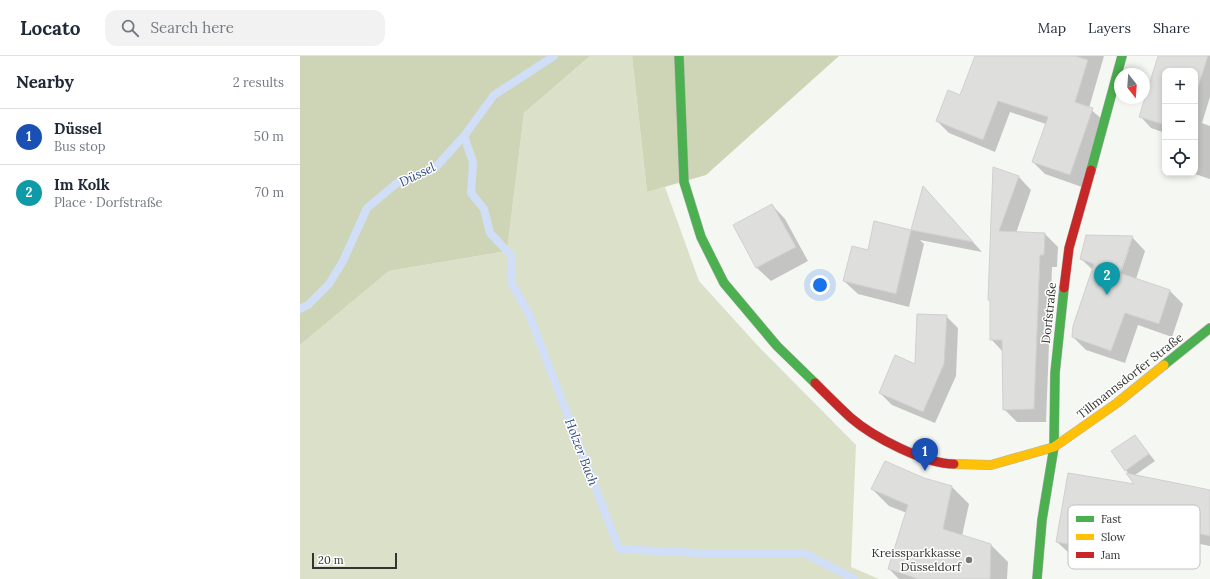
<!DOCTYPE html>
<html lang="en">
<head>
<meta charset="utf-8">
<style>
	body { margin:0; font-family:Lora,serif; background:#f2f2f3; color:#1f2937 }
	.controls { position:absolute; right:12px; top:12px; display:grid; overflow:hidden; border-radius:8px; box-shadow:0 2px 6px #0003 }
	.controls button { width:36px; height:36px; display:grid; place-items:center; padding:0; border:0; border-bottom:1px solid #e0e1e3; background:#fff; color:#1f2937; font:20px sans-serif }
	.compass { position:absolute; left:814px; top:12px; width:36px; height:36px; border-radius:50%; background:#fff; box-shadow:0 2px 6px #0003; rotate:163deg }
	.scale { position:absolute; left:12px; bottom:10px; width:85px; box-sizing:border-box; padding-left:4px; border:2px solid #333331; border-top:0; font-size:11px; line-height:14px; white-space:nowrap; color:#333331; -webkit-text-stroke:3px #fff; paint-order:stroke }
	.you { position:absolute; left:520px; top:229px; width:14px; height:14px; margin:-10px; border:3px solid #fff; border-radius:50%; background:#1a73e8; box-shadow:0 0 0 6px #1a73e833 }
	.badge { display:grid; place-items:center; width:26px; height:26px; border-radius:50%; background:#0b8043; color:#fff; font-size:13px; font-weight:700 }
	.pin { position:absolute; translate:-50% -33px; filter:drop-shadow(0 1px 2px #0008) }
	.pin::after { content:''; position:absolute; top:21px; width:14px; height:12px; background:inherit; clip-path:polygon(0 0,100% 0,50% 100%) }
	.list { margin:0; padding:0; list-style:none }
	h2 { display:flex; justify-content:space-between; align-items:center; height:52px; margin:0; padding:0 16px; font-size:17px }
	h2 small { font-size:13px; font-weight:400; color:#747a83 }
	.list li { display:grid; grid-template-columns:26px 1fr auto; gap:12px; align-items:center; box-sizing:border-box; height:56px; padding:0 16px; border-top:1px solid #e0e1e3 }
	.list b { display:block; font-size:15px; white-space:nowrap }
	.list p { margin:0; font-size:13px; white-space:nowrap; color:#747a83 }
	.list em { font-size:13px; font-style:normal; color:#747a83 }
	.icon { flex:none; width:22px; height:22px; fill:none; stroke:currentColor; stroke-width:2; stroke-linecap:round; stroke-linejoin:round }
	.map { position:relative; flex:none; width:910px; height:523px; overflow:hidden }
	header { display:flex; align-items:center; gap:24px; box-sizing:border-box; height:56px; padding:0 20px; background:#fff; border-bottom:1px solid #e0e1e3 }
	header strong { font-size:19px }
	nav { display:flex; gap:22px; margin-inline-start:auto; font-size:14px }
	.search { width:280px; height:36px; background:#f2f2f3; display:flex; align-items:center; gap:10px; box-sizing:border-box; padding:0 14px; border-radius:12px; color:#747a83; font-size:15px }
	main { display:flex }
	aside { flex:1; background:#fff }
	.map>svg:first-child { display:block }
	.green { fill:#dbe1c8 }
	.forest { fill:#ced5b6 }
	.shadow { fill:#0003; fill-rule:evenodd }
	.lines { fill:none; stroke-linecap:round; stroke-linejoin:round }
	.stream { stroke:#d1def8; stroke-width:8 }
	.building { fill:#dedfdc; stroke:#d0d0ce }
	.fast-casing { stroke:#b1b2b0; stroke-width:10 }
	.slow-casing { stroke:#b1b2b0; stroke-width:10 }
	.jam-casing { stroke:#b1b2b0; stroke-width:10 }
	.fast { stroke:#4caf50; stroke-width:9 }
	.slow { stroke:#ffc107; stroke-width:9 }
	.jam { stroke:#c62828; stroke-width:9 }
	.poi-dot { fill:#777875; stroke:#fff; stroke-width:1.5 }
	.labels { text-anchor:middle; stroke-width:3; stroke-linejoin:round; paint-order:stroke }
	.street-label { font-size:12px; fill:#333331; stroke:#fff }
	.poi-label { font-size:12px; fill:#333331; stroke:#fff; text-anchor:end }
	.water-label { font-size:13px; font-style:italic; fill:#344d87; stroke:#fff }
	.key { fill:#fff; stroke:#c2c2c1; stroke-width:1 }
	.key-label { font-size:11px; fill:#333331 }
</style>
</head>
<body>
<header>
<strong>Locato</strong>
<div class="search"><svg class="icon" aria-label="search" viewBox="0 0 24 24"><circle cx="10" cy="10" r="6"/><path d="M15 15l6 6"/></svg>Search here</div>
<nav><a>Map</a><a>Layers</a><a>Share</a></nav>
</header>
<main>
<aside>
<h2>Nearby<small>2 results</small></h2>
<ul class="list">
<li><span class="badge" style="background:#1a4fb4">1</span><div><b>Düssel</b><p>Bus stop</p></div><em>50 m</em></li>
<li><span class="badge" style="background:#0f9aa8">2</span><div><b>Im Kolk</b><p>Place · Dorfstraße</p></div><em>70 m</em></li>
</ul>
</aside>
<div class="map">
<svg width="910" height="523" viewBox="0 0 910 523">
	<rect width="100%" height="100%" fill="#f5f7f3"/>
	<path class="green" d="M290 0H332L347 136 365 131 399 225 458 290 556 389 551 511 579 523H0V289L89 215 207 195 224 57Z"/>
	<path class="forest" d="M0 0H290L224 57 207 195 89 215 0 289Z
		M332 0H539L406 119 347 136Z"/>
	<path class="shadow" d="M696 0H804L789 52 804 65 782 131 745 118 733 106 746 68 710 56 695 96 649 77 637 65Z
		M859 0H910V41L902 67 910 70V123L892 117H895V15H865V77L851 72 840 60Z
		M694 113 719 121 731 134 716 177 745 178 758 191 757 211H752L746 366H717L704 353 703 296 691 283V246L689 243Z
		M624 132 682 196 620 184 624 188 609 251 558 238 544 225 568 195 575 166 612 175Z
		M472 149 485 163 508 205 471 225 457 212 434 170Z
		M832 181 845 195 836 223 870 235 883 248 872 281 838 269 825 307 786 294 773 281 793 214 781 203ZM827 193H829L819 222 818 221Z
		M646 260 658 272 656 320 635 367 592 349 580 337 616 309Z
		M835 380 855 405 835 419 910 435V490L845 477 844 484 810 478 809 483 802 482 798 504 771 499 757 486 836 429 826 414Z
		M623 423 652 431 669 448 662 480 691 489 708 506 707 523H599L589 513 607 457 589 450 572 433Z"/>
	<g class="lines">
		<path class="stream" d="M164 80 173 106 171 137 184 153 190 177 211 199 212 228 229 258 319 493 418 498 504 497 554 523
			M0 253 8 249 29 228 43 205 67 152 97 127 134 113 164 80 194 39 254 0"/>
	</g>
	<path class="building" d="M675 0H775L788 4 775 46 793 52 770 119 732 106 748 61 698 45 683 84 636 65 648 34 660 39Z
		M858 0H908L895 41V15H865V69L839 61Z
		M693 111 719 120 699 175 745 177 744 199H740L734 353 703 354 702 284H690V244H688Z
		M623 130 673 186 611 174Z
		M472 148 496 191 456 212 433 169Z
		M574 165 611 174 596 238 543 225 552 190 568 194Z
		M786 179 833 180 820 217 870 234 859 268 825 257 811 295 772 281 773 270 794 208 780 203Z
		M617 258 647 259 644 308 623 356 579 337 595 299 615 308Z
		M835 379 849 398 825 415 811 395Z
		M585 405 624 422 652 430 643 473 691 488 690 523H618L588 513 608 449 571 433Z
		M768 417 834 428 826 417 910 434V480L832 464 830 471 797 465 796 470 789 469 785 491 756 486Z"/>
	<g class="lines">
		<defs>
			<path id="fast" d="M379 0 384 126 401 181 424 227 477 290 515 327
				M791 114 822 0
				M864 309 910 272
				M737 523 742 464 754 391 755 317 764 232"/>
			<path id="slow" d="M654 408 691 409 754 391 817 347 864 309"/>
			<path id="jam" d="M764 232 769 192 791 114
				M515 327C527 339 539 351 551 362 573 381 625 408 654 408"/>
		</defs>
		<use href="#fast" class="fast-casing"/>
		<use href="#slow" class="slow-casing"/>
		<use href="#jam" class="jam-casing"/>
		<use href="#fast" class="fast"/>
		<use href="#slow" class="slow"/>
		<use href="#jam" class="jam"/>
	</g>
	<circle class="poi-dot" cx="669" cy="504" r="4"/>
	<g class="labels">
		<g class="street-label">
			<text transform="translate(749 257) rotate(-84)" y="4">Dorfstraße</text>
			<text transform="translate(830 320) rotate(-38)" y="4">Tillmannsdorfer Straße</text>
		</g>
		<g class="poi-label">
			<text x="661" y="501">Kreissparkkasse<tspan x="661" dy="14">Düsseldorf</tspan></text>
		</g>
		<g class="water-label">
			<text transform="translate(117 118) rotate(-26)" y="5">Düssel</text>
			<text transform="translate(282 396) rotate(69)" y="5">Holzer Bach</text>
		</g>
	</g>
	<rect x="768" y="449" width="132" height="64" rx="6" class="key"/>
	<rect x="776" y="460" width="18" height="6" fill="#4caf50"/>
	<rect x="776" y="478" width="18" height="6" fill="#ffc107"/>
	<rect x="776" y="496" width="18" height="6" fill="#c62828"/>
	<g class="key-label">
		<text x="801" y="467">Fast</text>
		<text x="801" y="485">Slow</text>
		<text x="801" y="503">Jam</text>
	</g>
</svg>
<div class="controls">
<button>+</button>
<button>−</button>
<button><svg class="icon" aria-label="locate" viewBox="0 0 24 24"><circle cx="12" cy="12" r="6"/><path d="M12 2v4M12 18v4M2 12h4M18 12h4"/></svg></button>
</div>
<svg class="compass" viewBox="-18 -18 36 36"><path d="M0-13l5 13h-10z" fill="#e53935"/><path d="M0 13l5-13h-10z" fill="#747a83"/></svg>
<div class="scale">20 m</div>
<div class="you"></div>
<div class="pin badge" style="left:625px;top:415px;background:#1a4fb4">1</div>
<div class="pin badge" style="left:807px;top:239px;background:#0f9aa8">2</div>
</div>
</main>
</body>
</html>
